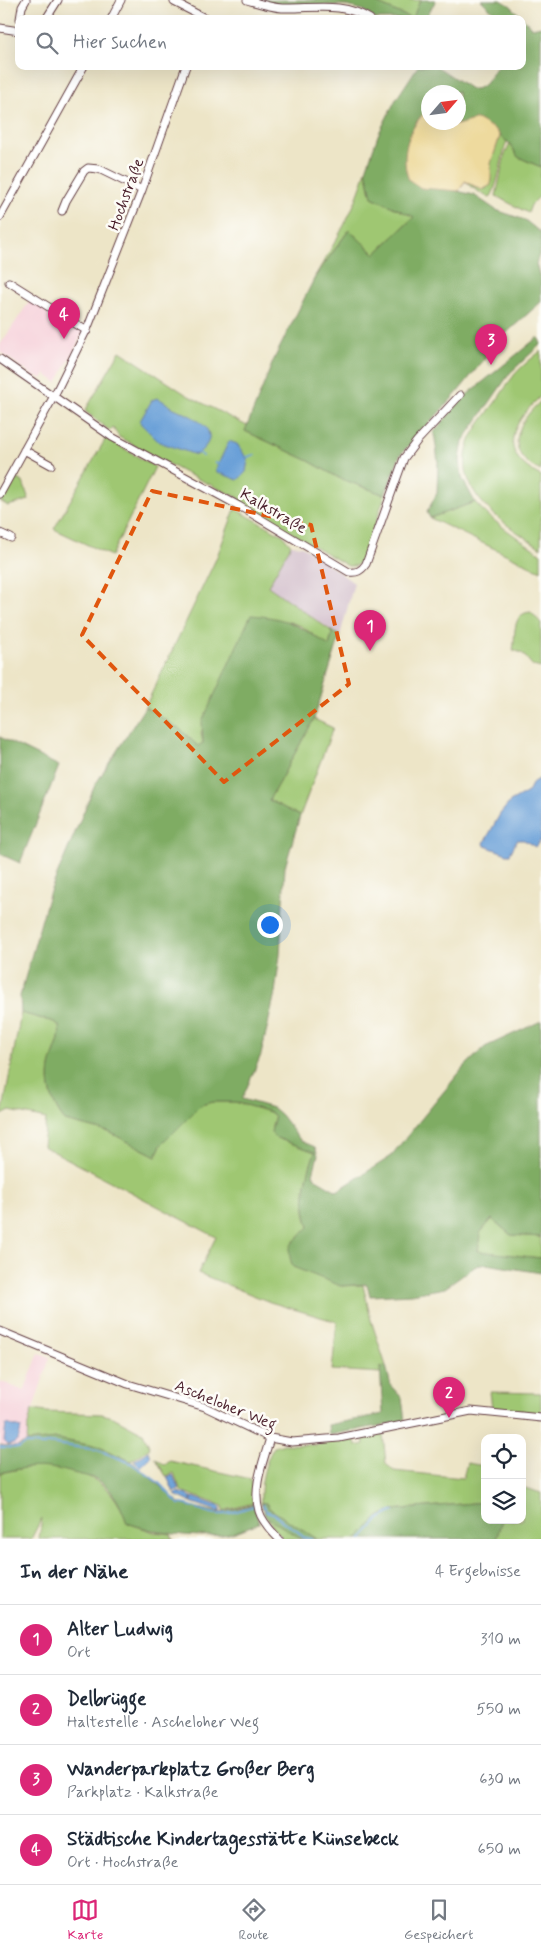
<!DOCTYPE html>
<html lang="de">
<head>
<meta charset="utf-8">
<style>
	body { margin:0; font-family:Mynerve,sans-serif; background:#f6f6f7; color:#1f2937 }
	.controls { position:absolute; right:15px; bottom:15px; display:grid; overflow:hidden; border-radius:10px; box-shadow:0 5px 20px #0002 }
	.controls button { width:45px; height:45px; display:grid; place-items:center; padding:0; border:0; border-bottom:1px solid #e0e1e3; background:#fff; color:#1f2937; font:25px sans-serif }
	.compass { position:absolute; left:421px; top:85px; width:45px; height:45px; border-radius:50%; background:#fff; box-shadow:0 5px 20px #0002; rotate:62deg }
	.you { position:absolute; left:269px; top:924px; width:18px; height:18px; margin:-12px; border:4px solid #fff; border-radius:50%; background:#1a73e8; box-shadow:0 0 0 8px #1a73e833 }
	.badge { display:grid; place-items:center; width:32px; height:32px; border-radius:50%; background:#db2777; color:#fff; font-size:16px; font-weight:700 }
	.pin { position:absolute; translate:-50% -41px; filter:drop-shadow(0 1px 2px #0008) }
	.pin::after { content:''; position:absolute; top:26px; width:18px; height:15px; background:inherit; clip-path:polygon(0 0,100% 0,50% 100%) }
	.list { margin:0; padding:0; list-style:none }
	h2 { display:flex; justify-content:space-between; align-items:center; height:65px; margin:0; padding:0 20px; font-size:21px }
	h2 small { font-size:16px; font-weight:400; color:#747a83 }
	.list li { display:grid; grid-template-columns:32px 1fr auto; gap:15px; align-items:center; box-sizing:border-box; height:70px; padding:0 20px; border-top:1px solid #e0e1e3 }
	.list b { display:block; font-size:19px; white-space:nowrap }
	.list p { margin:0; font-size:16px; white-space:nowrap; color:#747a83 }
	.list em { font-size:16px; font-style:normal; color:#747a83 }
	.icon { flex:none; width:28px; height:28px; fill:none; stroke:currentColor; stroke-width:2; stroke-linecap:round; stroke-linejoin:round }
	.map { position:relative; flex:none; width:541px; height:1539px; overflow:hidden }
	.search { position:absolute; background:#fff; box-shadow:0 5px 20px #0002; left:15px; right:15px; top:15px; height:55px; display:flex; align-items:center; gap:12px; box-sizing:border-box; padding:0 18px; border-radius:10px; color:#747a83; font-size:19px }
	.sheet { height:345px; background:#fff }
	nav { display:flex; justify-content:space-around; align-items:center; box-sizing:border-box; height:70px; border-top:1px solid #e0e1e3; background:#fff; font-size:14px; color:#747a83 }
	nav a { display:grid; justify-items:center; gap:2px }
	nav .on { color:#db2777 }
	.map>svg:first-child { display:block }
	.built { fill:#f6cfd9 }
	.industrial { fill:#d1bdcb }
	.green { fill:#9fc772; stroke:#74734e }
	.forest { fill:#7fac64; stroke:#646648 }
	.sand { fill:#eeda9e; stroke:#9c7c64 }
	.water { fill:#6ba0d8; stroke:#5a6082 }
	.lines { fill:none; stroke-linecap:round; stroke-linejoin:round }
	.stream { stroke:#6ba0d8; stroke-width:2 }
	.minor-casing { stroke:#623d42; stroke-width:9 }
	.minor { stroke:#fff; stroke-width:7 }
	.marked { fill:none; stroke:#e0560e; stroke-width:4; stroke-dasharray:10 6; stroke-linejoin:round }
	.labels { text-anchor:middle; stroke-width:5; stroke-linejoin:round; paint-order:stroke }
	.street-label { font-size:16px; fill:#4a1f2b; stroke:#fdfcf7 }
</style>
</head>
<body>
<div class="map">
<svg width="541" height="1539" viewBox="0 0 541 1539">
	<rect width="100%" height="100%" fill="#fdfcf7"/>
	<filter id="ink" filterUnits="userSpaceOnUse"><feTurbulence type="fractalNoise" baseFrequency=".02" numOctaves="2"/><feDisplacementMap in="SourceGraphic" scale="10" xChannelSelector="R" yChannelSelector="G"/><feConvolveMatrix kernelMatrix="1 2 1 2 8 2 1 2 1" color-interpolation-filters="sRGB"/></filter>
	<filter id="wash" filterUnits="userSpaceOnUse"><feTurbulence type="fractalNoise" baseFrequency=".0096" numOctaves="4" result="noise"/><feDisplacementMap in="SourceGraphic" scale="20" xChannelSelector="R" yChannelSelector="G"/><feGaussianBlur stdDeviation="1.12" result="paint"/><feColorMatrix in="noise" values="0 0 0 0 0 0 0 0 0 0 0 0 0 0 0 0 0 1.4 0 .05"/><feComposite in="paint" operator="in"/></filter>
	<g filter="url(#wash)">
		<rect width="100%" height="100%" fill="#ede5c7"/>
		<path class="built" d="M31 299 84 331 57 383 45 374 42 379 37 376 35 377 0 352V345Z
			M39 1353 50 1357 28 1424 27 1442 17 1447 0 1445V1381L24 1391Z"/>
		<path class="industrial" d="M291 545 302 546 354 583 340 636 268 586Z"/>
		<path class="green" d="M370 0H420L414 16 410 18Z
			M500 136 507 141C502 153 497 194 489 198L471 187 465 181 477 188 486 189 491 163Z
			M510 144 518 157 541 167V195L531 205 528 213 496 196 505 154Z
			M366 170 372 197 414 217 375 254 349 230 315 276C335 242 356 209 366 170Z
			M120 351 187 395 247 426 245 431 309 461 339 478 385 495 363 560 355 566H348L240 503 239 498 183 472 119 437 113 428 110 431 85 411Z
			M541 351V396C511 424 496 453 541 476V548C507 525 451 494 469 443 474 430 483 419 491 408 500 397 507 384 515 374 523 365 532 358 541 351Z
			M541 401V471C503 454 516 423 541 401Z
			M106 438 155 467 111 556 54 529Z
			M14 477 23 482 29 500 8 506 0 501Z
			M475 502C493 523 519 538 541 554V571L430 518Z
			M235 509 283 535 291 545 268 586 330 630 332 634 329 646 301 626 287 621 201 732 203 743 198 746 181 730 145 707 216 559Z
			M531 612 541 623V668L533 666 522 653 513 650C516 636 511 613 531 612Z
			M314 719 333 728 300 816 269 800Z
			M21 1013 54 1022 59 1026C61 1038 57 1045 53 1056 45 1078 50 1103 65 1121L109 1132 156 1156 161 1145 201 1105 212 1102H235L270 1112 275 1116 272 1126V1134L277 1138 315 1152C306 1178 300 1200 309 1227L291 1245 341 1286 363 1285 371 1320 386 1366 380 1367 381 1373 332 1370 337 1322 270 1302 198 1273 216 1237 43 1146 46 1119 10 1111 2 1115Z
			M492 1219 511 1235 541 1237V1258L478 1252 480 1233Z
			M490 1392 541 1393V1413L492 1408Z
			M32 1410 46 1412 102 1414 113 1417 143 1433 150 1448 131 1461 99 1447 57 1439 27 1442 28 1424Z
			M383 1434 386 1464 394 1471 463 1478 467 1463 485 1466V1502L393 1510 378 1517 356 1539H317L270 1509 266 1503H261C260 1484 264 1463 274 1447L284 1444 314 1445 355 1439 356 1446 364 1444 363 1438Z
			M155 1458 165 1465 170 1461 251 1479 253 1503 223 1511V1506L181 1491 174 1473 166 1476Z
			M35 1466C79 1469 112 1477 127 1523L154 1532 171 1534 173 1539H39L42 1518 31 1539H0V1473Z
			M522 1487 541 1493V1539H496L502 1520H522Z
			M265 1516 302 1539H283Z"/>
		<path class="forest" d="M256 0H370L410 18 414 15 420 0H435V2L425 19H375L363 10 342 5 284 6Z
			M481 0H501L511 6 532 28 541 26V167L518 157 510 144 500 136 496 130 451 123 458 122V92H428V109L417 121 408 140 453 190 474 195 496 210 525 220 541 233V249L536 264 541 282V302L503 336 457 393 400 455 385 495 339 478 309 461 245 431 274 359 315 277 349 230 375 254 414 217 372 197 366 170 378 135 395 101 418 66H436L471 89C485 90 490 77 497 66H522V19H501Z
			M538 337 541 344 510 373 463 441 460 460 462 478 475 502 430 518 427 512 437 493 438 462 434 432 463 398Z
			M251 615C288 618 299 625 329 646L332 634 330 630 340 636 314 719 269 800 300 816 285 867 280 955 275 993 261 1055 242 1099 273 1108 281 1115 301 1141 315 1147 318 1155 313 1174 316 1179 337 1191 390 1157 464 1067 485 1047 541 1021V1237L511 1235 492 1219 480 1233 478 1251 541 1258V1273L486 1264 476 1266 445 1288 412 1294 370 1296 367 1284 341 1286 293 1267C284 1244 293 1243 309 1227 300 1200 306 1178 315 1152L274 1137 271 1132 275 1116 270 1112 235 1102H212L201 1105 161 1145 156 1156 109 1132 65 1121C50 1103 45 1078 53 1056 57 1045 61 1038 59 1026L54 1022 21 1013 20 996 49 894 95 785 145 707 181 730 198 746 203 743 202 722Z
			M0 737 59 766 20 863 0 854Z
			M386 1366 391 1386 402 1398 405 1421 329 1435 328 1425 383 1414 380 1367Z
			M57 1439 99 1447 131 1461 181 1504 220 1513 254 1504 259 1523C247 1527 234 1534 222 1535 189 1538 157 1533 127 1523 121 1506 113 1488 96 1479 89 1476 80 1475 73 1473 46 1465 27 1466 0 1473V1445L17 1447 27 1442Z
			M485 1502V1520H502L496 1539H356L378 1517 393 1510Z
			M261 1503H266L270 1509 317 1539H302L265 1516Z"/>
		<path class="sand" d="M428 109V122L451 123 457 125 477 119 496 130 500 136 491 163V185L482 190 465 181 459 191 421 188 409 180C399 156 409 126 428 109Z"/>
		<path class="water" d="M157 398C163 400 168 405 174 408 194 417 228 432 196 455L159 442 141 424 140 421 152 400Z
			M229 441 237 444 248 460 246 472 238 480 217 472 216 469Z
			M541 778V840L535 847 524 840H517L510 854H507L485 846 484 843 500 814 510 802 528 792 533 782Z
			M6 1424 21 1428C19 1438 19 1444 8 1445L4 1441Z
			M149 1451 151 1457 140 1467 134 1461Z
			M173 1475 179 1489 174 1492 167 1477Z
			M178 1492 192 1497 190 1502 175 1495Z
			M193 1497 221 1507 220 1512 191 1502Z"/>
		<g class="lines">
			<path class="stream" d="M199 453 203 456
				M247 457 255 455
				M215 463 218 464
				M0 1447 19 1448 26 1444 44 1445 48 1443 98 1450 131 1463 159 1483 179 1504C194 1504 203 1513 217 1514 230 1516 242 1508 255 1506
				M263 1505 266 1511 275 1514C280 1523 295 1526 303 1537L311 1539
				M362 1539 379 1519 394 1511"/>
		</g>
	</g>
	<g filter="url(#ink)">
		<g class="lines">
			<defs>
				<path id="minor" d="M247 0C258 3 270 7 282 8 313 9 342 1 370 19
					M174 2 203 17V19
					M20 19 22 7 26 0
					M46 19 58 0
					M111 19 121 0
					M0 28 19 31
					M62 211 66 201 84 171 88 168 99 169 142 190
					M0 217 84 66
					M9 282 87 331
					M0 359 112 437 239 506 349 572C357 573 361 571 366 564L404 458 417 441 460 395
					M24 450 51 465
					M0 494 54 396 88 327 142 190 186 66
					M0 533 11 538
					M0 1331 128 1384 205 1407 270 1438 292 1442 339 1438 471 1411 541 1418
					M270 1438C264 1460 252 1487 259 1511 262 1521 271 1531 279 1539"/>
			</defs>
			<use href="#minor" class="minor-casing"/>
			<use href="#minor" class="minor"/>
		</g>
	</g>
	<path class="marked" d="M152 491 311 525 349 684 224 782 82 635Z"/>
	<g class="labels">
		<g class="street-label">
			<text transform="translate(125 194) rotate(-70)" y="6">Hochstraße</text>
			<text transform="translate(274 510) rotate(30)" y="6">Kalkstraße</text>
			<text transform="translate(226 1404) rotate(22)" y="6">Ascheloher Weg</text>
		</g>
	</g>
</svg>
<div class="controls">
<button><svg class="icon" aria-label="locate" viewBox="0 0 24 24"><circle cx="12" cy="12" r="6"/><path d="M12 2v4M12 18v4M2 12h4M18 12h4"/></svg></button>
<button><svg class="icon" aria-label="layers" viewBox="0 0 24 24"><path d="M12 4l9 5-9 5-9-5zM3 14l9 5 9-5"/></svg></button>
</div>
<svg class="compass" viewBox="-18 -18 36 36"><path d="M0-13l5 13h-10z" fill="#e53935"/><path d="M0 13l5-13h-10z" fill="#747a83"/></svg>
<div class="you"></div>
<div class="pin badge" style="left:370px;top:651px">1</div>
<div class="pin badge" style="left:449px;top:1418px">2</div>
<div class="pin badge" style="left:491px;top:365px">3</div>
<div class="pin badge" style="left:64px;top:339px">4</div>
<div class="search"><svg class="icon" aria-label="search" viewBox="0 0 24 24"><circle cx="10" cy="10" r="6"/><path d="M15 15l6 6"/></svg>Hier suchen</div>
</div>
<section class="sheet">
<h2>In der Nähe<small>4 Ergebnisse</small></h2>
<ul class="list">
<li><span class="badge">1</span><div><b>Alter Ludwig</b><p>Ort</p></div><em>310 m</em></li>
<li><span class="badge">2</span><div><b>Delbrügge</b><p>Haltestelle · Ascheloher Weg</p></div><em>550 m</em></li>
<li><span class="badge">3</span><div><b>Wanderparkplatz Großer Berg</b><p>Parkplatz · Kalkstraße</p></div><em>630 m</em></li>
<li><span class="badge">4</span><div><b>Städtische Kindertagesstätte Künsebeck</b><p>Ort · Hochstraße</p></div><em>650 m</em></li>
</ul>
</section>
<nav>
<a class="on"><svg class="icon" aria-label="map" viewBox="0 0 24 24"><path d="M3 6l6-2 6 2 6-2v14l-6 2-6-2-6 2zM9 4v14M15 6v14"/></svg>Karte</a>
<a><svg class="icon" aria-label="directions" viewBox="0 0 24 24"><path d="M12 3l9 9-9 9-9-9zM9 14v-3h6M13 9l2 2-2 2"/></svg>Route</a>
<a><svg class="icon" aria-label="saved" viewBox="0 0 24 24"><path d="M7 4h10v16l-5-4-5 4z"/></svg>Gespeichert</a>
</nav>
</body>
</html>
